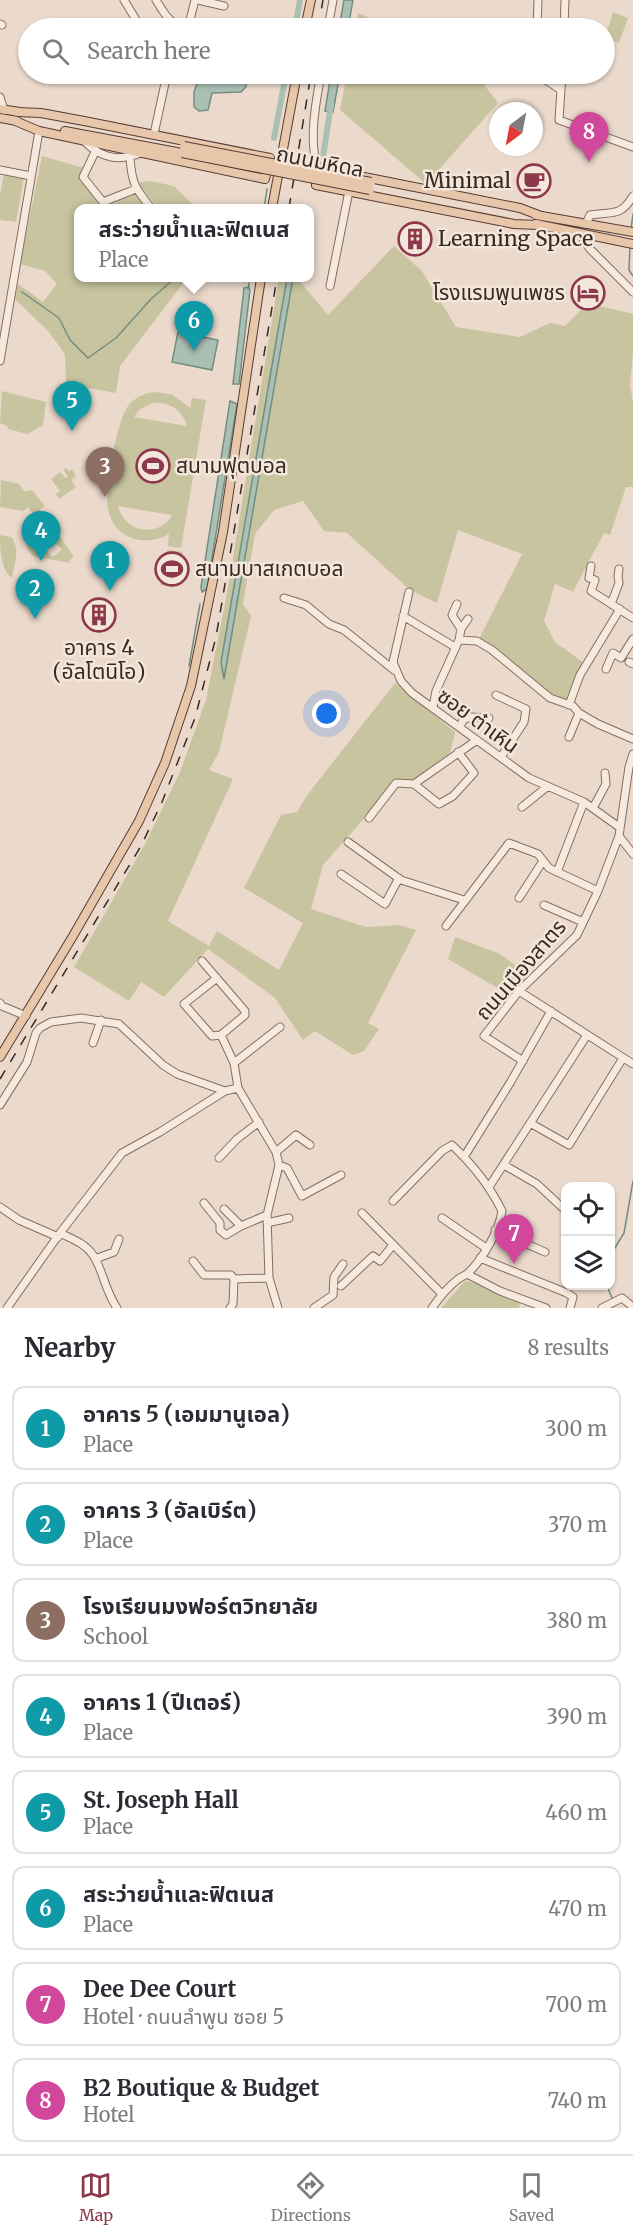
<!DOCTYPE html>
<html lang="en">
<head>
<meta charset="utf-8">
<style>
	body { margin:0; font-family:Merriweather,"Noto Sans Thai",serif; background:#f2f2f3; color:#2b2b33 }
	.controls { position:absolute; right:18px; bottom:18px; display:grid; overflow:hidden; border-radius:12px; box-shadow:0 2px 4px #0004 }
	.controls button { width:54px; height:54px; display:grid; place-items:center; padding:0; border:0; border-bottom:2px solid #e1e1e2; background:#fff; color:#2b2b33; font:30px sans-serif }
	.compass { position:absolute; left:489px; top:102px; width:54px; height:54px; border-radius:50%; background:#fff; box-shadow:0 2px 4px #0004; rotate:212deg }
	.you { position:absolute; left:327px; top:714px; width:21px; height:21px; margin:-15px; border:4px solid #fff; border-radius:50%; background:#1a73e8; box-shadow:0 0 0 9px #1a73e833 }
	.badge { display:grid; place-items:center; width:39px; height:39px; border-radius:50%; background:#8e384c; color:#fff; font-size:20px; font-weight:700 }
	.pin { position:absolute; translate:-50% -50px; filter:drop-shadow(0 2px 3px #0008) }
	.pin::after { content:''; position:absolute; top:32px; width:21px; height:18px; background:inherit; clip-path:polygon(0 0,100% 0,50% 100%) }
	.popup { position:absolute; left:74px; top:204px; width:240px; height:78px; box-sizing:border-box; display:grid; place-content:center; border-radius:12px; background:#fff; filter:drop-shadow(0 2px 4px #0005); font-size:20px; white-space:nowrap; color:#7c7c81 }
	.popup b { font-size:22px; color:#2b2b33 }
	.popup::after { content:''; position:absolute; left:50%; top:100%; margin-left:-12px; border:12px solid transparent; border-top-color:#fff }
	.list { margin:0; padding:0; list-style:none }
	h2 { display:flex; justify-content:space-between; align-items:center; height:78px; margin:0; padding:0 24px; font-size:26px }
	h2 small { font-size:20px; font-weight:400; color:#7c7c81 }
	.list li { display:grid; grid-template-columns:39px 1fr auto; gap:18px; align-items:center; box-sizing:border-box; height:84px; margin:0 12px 12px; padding:0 12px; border:2px solid #e1e1e2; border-radius:12px }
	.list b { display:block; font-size:22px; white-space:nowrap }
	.list p { margin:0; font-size:20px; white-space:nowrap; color:#7c7c81 }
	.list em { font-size:20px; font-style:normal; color:#7c7c81 }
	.icon { flex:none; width:33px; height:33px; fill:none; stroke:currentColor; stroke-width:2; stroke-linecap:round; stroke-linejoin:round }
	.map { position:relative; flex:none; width:633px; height:1308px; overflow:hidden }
	.search { position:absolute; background:#fff; box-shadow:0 2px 4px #0004; left:18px; right:18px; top:18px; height:66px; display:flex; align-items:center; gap:15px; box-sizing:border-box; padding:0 21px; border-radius:33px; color:#7c7c81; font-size:22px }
	.sheet { height:846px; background:#fff }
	nav { display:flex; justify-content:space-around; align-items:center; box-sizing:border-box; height:84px; border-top:2px solid #e1e1e2; background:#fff; font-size:16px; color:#7c7c81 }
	nav a { display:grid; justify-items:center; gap:3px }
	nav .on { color:#8e384c }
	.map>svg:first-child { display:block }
	.green { fill:#c8c4a0; fill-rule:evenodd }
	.water { fill:#abc0b5; stroke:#728e81; stroke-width:1.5 }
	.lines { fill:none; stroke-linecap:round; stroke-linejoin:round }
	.stream { stroke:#728e81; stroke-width:1.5 }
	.canal { stroke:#abc0b5; stroke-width:6 }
	.minor-casing { stroke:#866d61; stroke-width:9 }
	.major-casing { stroke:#553c35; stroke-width:10 }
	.minor { stroke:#f6eade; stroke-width:7 }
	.major { stroke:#e8c6a9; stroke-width:8 }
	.rail { stroke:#382923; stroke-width:1.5; stroke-dasharray:10 10; stroke-linecap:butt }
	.major-bridge-casing { stroke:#553c35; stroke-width:10; stroke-linecap:butt }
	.major-bridge { stroke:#e8c6a9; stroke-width:8 }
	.labels { text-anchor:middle; stroke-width:5; stroke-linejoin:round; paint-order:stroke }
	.street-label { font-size:21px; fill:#382923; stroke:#f3e6da }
	.poi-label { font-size:21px; fill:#382923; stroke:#f3e6da; text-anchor:start }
</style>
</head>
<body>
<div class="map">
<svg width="633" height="1308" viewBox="0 0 633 1308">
	<rect width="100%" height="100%" fill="#ebdacc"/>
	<path class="green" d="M613 12 628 18 619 43 605 38Z
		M358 13 394 28H355Z
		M347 74H476L498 103 426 184 340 110Z
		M42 156 84 168 82 178 104 207 136 194 146 208H79V278H179L184 282 120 366 116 393 66 384 65 354 48 331 15 299 18 284 43 302 57 284 45 271 20 264Z
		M4 174 24 177 16 222 0 220V195Z
		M150 181 174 186 196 208H158L137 183Z
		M394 246 422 271 456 327 520 337 550 323 565 326 588 303 633 314V353L630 385 633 402V487H626L610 535 604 533 573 592 555 584 544 621 555 642 584 663 575 679 568 702 550 696 479 639 522 554 458 530 437 603 410 590 347 533 324 531 303 501 274 510 255 534 243 604 251 616 219 752 209 770 233 779 168 921 209 946 217 931 279 970 303 923 244 888 281 815 297 812 308 794 395 683 455 732 450 753 412 781 399 779 323 865 311 909 366 927 399 925 416 930 368 1023 379 1029 364 1051 353 1055 315 1031 303 1040 275 998 208 949 164 997 141 982 129 1001 74 967 145 844 180 772 206 700 228 588 279 278H297L328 315Z
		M2 391 46 402 43 425 27 434 8 429 7 426 0 423Z
		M156 392 173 395 190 408 192 398 206 400 181 548 168 546 169 534C145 548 114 539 108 509 104 491 117 420 128 406 135 397 145 393 156 392ZM152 403C169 401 183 410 187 426L134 417 139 410ZM118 506 171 515 172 516C157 538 125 533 118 506Z
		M66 468 69 471 72 469 76 476 71 480 76 487 59 499 56 494 60 491 51 479 60 472 66 478 68 476 63 470Z
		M1 480 19 484 24 491 32 490 45 506 40 509 41 512 34 516 28 507 23 511 0 507Z
		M44 513 74 557 69 560 70 563 33 556 27 548V538H39L41 534 51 546 46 549 52 557 62 550 56 543 53 545 49 536 36 520Z
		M0 535 11 537C21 548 14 565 12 578 1 571 0 548 0 535Z
		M167 550 183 552 177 587 160 585Z
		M455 937 500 954 527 974 509 995 448 959Z
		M465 1281 477 1283 520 1303 519 1308H441Z"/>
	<path class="water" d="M344 0H353L348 28H339Z
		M205 74H241L247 81 246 87 241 92 212 93 208 110 199 111 194 107V92L200 75Z
		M331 74H340L333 112 325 111Z
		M287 278H293L224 679 221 662Z
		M249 287 250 290 239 384H233L244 288Z
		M178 332 218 340 212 370 172 362Z
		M230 401 237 404 207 589 202 592 201 587Z"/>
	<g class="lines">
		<path class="stream" d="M264 208 267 189
			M631 229 633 214
			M630 246 629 270 633 276
			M248 289 249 283
			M22 292 59 318 70 340 88 358 116 338 151 299 175 278
			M189 666 200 604
			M610 1256 624 1233 633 1181
			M607 1286 612 1298"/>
		<path class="canal" d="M295 28 300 0
			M274 138 286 74
			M323 157 331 104"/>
		<defs>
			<path id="minor" d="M124 0 141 28
				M156 0C167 18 169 24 191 28
				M198 0 224 6
				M0 24 2 25
				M188 28 195 0
				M328 28 333 0
				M537 28 538 0
				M564 28 565 0
				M537 74 561 90
				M562 74 559 120 633 147
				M0 97 4 110
				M154 134 167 74
				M84 141C102 159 119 162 143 152
				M95 152 83 177 103 202 136 189
				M130 158C132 184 135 188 151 208
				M318 168C308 142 316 101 321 74
				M0 170 31 176
				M586 224 590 215C611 211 620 218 633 196
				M579 233 590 249 633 292
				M330 286 349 191
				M0 361 39 131
				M591 566 589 578 595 580 591 591 633 618
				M409 592 393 662 401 681 412 693 529 778 584 802 619 827
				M284 598 306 605 329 624 344 630 394 670
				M457 604 452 615 461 629 459 640
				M611 604 619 583 618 576 619 569
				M403 616 455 647
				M461 629 468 619
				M629 662 633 664
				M606 669 613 653 621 658 633 639
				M496 695 526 709 524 722 501 757
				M569 705 580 675 620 609
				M433 707 436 691 459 640 477 641 492 650 550 698 573 706 579 713 598 724 633 739
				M460 727 463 720 470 717 489 718
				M569 737 579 713
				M414 784 439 804 453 796 474 773 458 752
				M522 807 548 786
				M593 808 606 784 605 773
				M369 818 396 783 414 784 477 740
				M619 836 633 854
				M348 842 401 880 464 900
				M557 872 584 802
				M341 874 385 904 399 878
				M519 898 543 861
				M544 905 583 922
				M446 926 509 843 538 854 549 868 598 891
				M202 961 245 1011V1015L221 1035 212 1036 184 1004 217 978
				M519 991 633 1064
				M0 1003 2 1006 26 1016
				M221 1035 234 1063 238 1088 276 1152 279 1165 267 1215 269 1278 278 1308
				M93 1043 101 1020
				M523 1061 484 1036 519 991 577 935 598 891 619 836 629 767 633 754
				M234 1063 280 1027
				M0 1105 27 1062 36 1033 40 1028 51 1022 81 1018 119 1024 163 1065 177 1074 225 1091
				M530 1123 569 1145 623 1058
				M276 1152 296 1135 310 1145
				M464 1157 510 1083 551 1011
				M219 1158 237 1139 259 1122
				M279 1165 287 1168 302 1196 341 1175
				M504 1165 537 1184 566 1211
				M489 1187 587 1035
				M393 1201 442 1151 452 1145C472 1164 490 1186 502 1211 499 1231 483 1259 468 1273 465 1276 460 1277 457 1280 447 1288 439 1298 432 1308
				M204 1203 220 1223V1230L226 1235 241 1226 267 1215
				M0 1207 19 1220 58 1237
				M224 1209 241 1226
				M362 1213 442 1294
				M442 1218 486 1248
				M267 1223 289 1218
				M495 1230 545 1252
				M60 1233C72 1239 85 1243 93 1255 103 1270 105 1291 117 1308
				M480 1258 567 1293 573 1297 570 1308
				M95 1259 114 1252 119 1239
				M193 1261 204 1275H231L234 1279
				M467 1274 500 1291 546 1308
				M341 1286 373 1256 380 1261 393 1245
				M7 1308 60 1233 122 1153 160 1132 225 1091 238 1088
				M230 1308 233 1304 234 1279 269 1278
				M314 1308 333 1295 334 1277 343 1264
				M602 1308 622 1298 633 1307"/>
			<path id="major" d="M305 28 311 0
				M0 109 20 112
				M0 118 17 121
				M13 120 39 131 265 179 270 158 84 121 41 113 17 112
				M65 131 182 153
				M317 173 316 185 514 224 539 225
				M364 177 520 208 541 216
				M272 208 297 74
				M536 215 633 232
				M536 224 633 244
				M0 1057 73 936 139 821 165 763 191 686 223 532 261 278"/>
		</defs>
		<use href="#minor" class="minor-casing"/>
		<use href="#major" class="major-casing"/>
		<use href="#minor" class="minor"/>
		<use href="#major" class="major"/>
		<path class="rail" d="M318 28 323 0
			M289 208 311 74
			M0 1079 141 846 162 802 195 718 216 637 277 278"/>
		<defs>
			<path id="major-bridge" d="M184 146 371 182
				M182 153 370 190"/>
		</defs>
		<use href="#major-bridge" class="major-bridge-casing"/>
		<use href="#major-bridge" class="major-bridge"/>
	</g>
	<defs>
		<symbol id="cafe-ring" viewBox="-11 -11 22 22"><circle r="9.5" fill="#f3e6da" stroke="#8e384c" stroke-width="1.5"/><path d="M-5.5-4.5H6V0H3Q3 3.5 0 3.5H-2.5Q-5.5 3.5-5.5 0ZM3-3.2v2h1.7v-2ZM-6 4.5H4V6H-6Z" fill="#8e384c"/></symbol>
		<symbol id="building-ring" viewBox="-11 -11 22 22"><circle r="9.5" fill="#f3e6da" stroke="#8e384c" stroke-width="1.5"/><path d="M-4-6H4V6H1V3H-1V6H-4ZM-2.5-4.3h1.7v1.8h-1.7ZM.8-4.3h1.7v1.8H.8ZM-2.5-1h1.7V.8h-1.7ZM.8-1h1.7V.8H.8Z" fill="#8e384c"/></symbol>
		<symbol id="hotel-ring" viewBox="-11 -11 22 22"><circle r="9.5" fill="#f3e6da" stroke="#8e384c" stroke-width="1.5"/><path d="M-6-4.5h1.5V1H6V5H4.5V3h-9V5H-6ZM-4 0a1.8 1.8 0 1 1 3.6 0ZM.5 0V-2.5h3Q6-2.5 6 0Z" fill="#8e384c"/></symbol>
		<symbol id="stadium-ring" viewBox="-11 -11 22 22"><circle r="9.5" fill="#f3e6da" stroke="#8e384c" stroke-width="1.5"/><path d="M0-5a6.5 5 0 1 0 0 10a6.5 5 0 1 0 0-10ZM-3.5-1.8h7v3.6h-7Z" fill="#8e384c"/></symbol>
	</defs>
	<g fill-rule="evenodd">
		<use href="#cafe-ring" x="515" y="162" width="38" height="38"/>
		<use href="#building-ring" x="396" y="220" width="38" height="38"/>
		<use href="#hotel-ring" x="569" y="274" width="38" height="38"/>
		<use href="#stadium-ring" x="134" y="447" width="38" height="38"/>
		<use href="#stadium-ring" x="153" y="550" width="38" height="38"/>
		<use href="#building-ring" x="80" y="596" width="38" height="38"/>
	</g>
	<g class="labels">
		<g class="street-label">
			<text transform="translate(320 162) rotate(11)" y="7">ถนนมหิดล</text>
			<text transform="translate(478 721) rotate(36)" y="7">ซอย ต๋าเหิน</text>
			<text transform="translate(521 970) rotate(-49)" y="7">ถนนเมืองสาตร</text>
		</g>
		<g class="poi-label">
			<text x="511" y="188" text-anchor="end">Minimal</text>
			<text x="438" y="246">Learning Space</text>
			<text x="565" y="300" text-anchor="end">โรงแรมพูนเพชร</text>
			<text x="176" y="473">สนามฟุตบอล</text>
			<text x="195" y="576">สนามบาสเกตบอล</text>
			<text x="99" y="655" text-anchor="middle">อาคาร 4<tspan x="99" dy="24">(อัลโตนิโอ)</tspan></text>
		</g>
	</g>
</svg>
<div class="controls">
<button><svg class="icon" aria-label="locate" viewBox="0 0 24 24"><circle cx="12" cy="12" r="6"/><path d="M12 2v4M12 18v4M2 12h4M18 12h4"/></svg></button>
<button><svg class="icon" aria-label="layers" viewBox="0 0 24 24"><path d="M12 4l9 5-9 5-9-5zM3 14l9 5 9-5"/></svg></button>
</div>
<svg class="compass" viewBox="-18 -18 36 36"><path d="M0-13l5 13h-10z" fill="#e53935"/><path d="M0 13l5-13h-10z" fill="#7c7c81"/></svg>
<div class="you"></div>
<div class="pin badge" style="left:110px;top:591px;background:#0f9aa8">1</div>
<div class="pin badge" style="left:35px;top:619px;background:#0f9aa8">2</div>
<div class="pin badge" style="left:105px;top:497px;background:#8d6e63">3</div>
<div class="pin badge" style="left:41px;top:561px;background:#0f9aa8">4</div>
<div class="pin badge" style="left:72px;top:431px;background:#0f9aa8">5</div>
<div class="pin badge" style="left:194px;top:351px;background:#0f9aa8">6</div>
<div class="popup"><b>สระว่ายน้ำและฟิตเนส</b>Place</div>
<div class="pin badge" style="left:514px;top:1264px;background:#d1479c">7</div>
<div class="pin badge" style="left:589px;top:162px;background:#d1479c">8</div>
<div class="search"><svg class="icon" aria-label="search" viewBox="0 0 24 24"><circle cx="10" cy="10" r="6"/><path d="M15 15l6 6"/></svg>Search here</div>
</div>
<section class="sheet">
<h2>Nearby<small>8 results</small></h2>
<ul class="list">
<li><span class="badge" style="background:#0f9aa8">1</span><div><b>อาคาร 5 (เอมมานูเอล)</b><p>Place</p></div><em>300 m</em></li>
<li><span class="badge" style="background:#0f9aa8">2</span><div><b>อาคาร 3 (อัลเบิร์ต)</b><p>Place</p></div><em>370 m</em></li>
<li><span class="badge" style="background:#8d6e63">3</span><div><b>โรงเรียนมงฟอร์ตวิทยาลัย</b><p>School</p></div><em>380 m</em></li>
<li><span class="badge" style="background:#0f9aa8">4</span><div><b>อาคาร 1 (ปีเตอร์)</b><p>Place</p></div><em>390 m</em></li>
<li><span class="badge" style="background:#0f9aa8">5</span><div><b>St. Joseph Hall</b><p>Place</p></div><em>460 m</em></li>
<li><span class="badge" style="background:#0f9aa8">6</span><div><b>สระว่ายน้ำและฟิตเนส</b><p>Place</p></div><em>470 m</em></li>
<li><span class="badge" style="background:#d1479c">7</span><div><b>Dee Dee Court</b><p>Hotel · ถนนลำพูน ซอย 5</p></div><em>700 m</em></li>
<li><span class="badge" style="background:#d1479c">8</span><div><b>B2 Boutique &amp; Budget</b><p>Hotel</p></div><em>740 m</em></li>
</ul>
</section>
<nav>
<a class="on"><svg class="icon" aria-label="map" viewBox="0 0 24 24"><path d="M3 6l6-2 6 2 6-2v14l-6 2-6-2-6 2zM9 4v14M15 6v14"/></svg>Map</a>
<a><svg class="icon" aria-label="directions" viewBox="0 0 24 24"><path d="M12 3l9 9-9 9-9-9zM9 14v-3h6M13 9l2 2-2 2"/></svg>Directions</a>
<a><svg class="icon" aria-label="saved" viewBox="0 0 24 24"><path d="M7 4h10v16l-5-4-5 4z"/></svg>Saved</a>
</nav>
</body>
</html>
